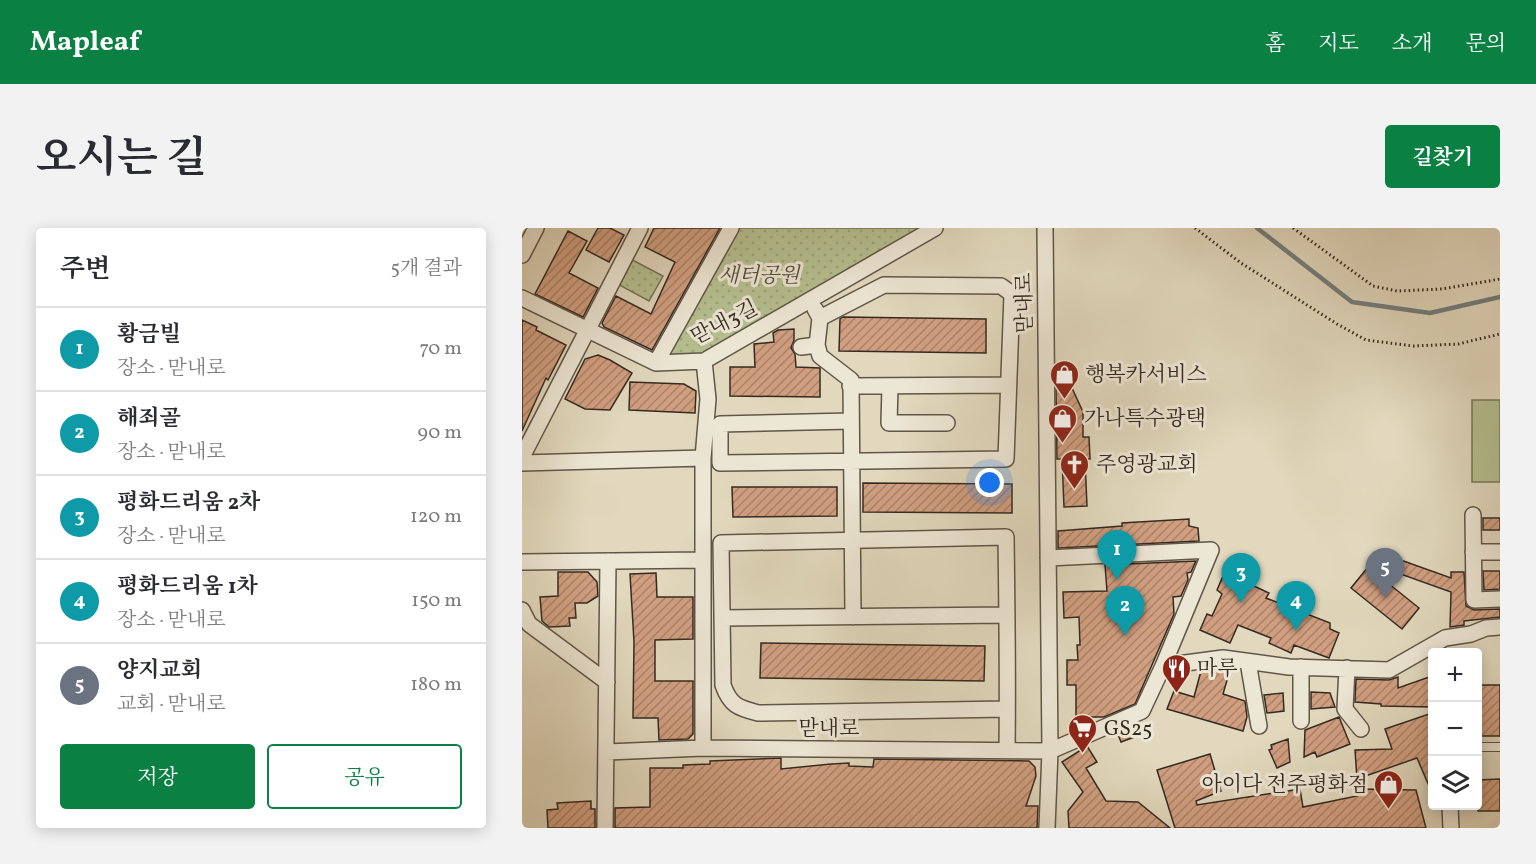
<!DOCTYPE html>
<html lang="ko">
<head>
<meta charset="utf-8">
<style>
	body { margin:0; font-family:Vollkorn,"Noto Serif KR",serif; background:#f2f2f3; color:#2b2b33 }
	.controls { position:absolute; right:18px; bottom:18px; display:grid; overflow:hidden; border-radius:6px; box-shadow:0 3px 15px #0003 }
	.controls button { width:54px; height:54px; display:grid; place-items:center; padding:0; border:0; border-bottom:2px solid #e1e1e2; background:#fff; color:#2b2b33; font:30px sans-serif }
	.you { position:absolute; left:468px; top:255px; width:21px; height:21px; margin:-15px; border:4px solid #fff; border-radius:50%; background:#1a73e8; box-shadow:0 0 0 9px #1a73e833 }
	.badge { display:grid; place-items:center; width:39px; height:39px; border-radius:50%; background:#0b8043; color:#fff; font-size:20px; font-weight:700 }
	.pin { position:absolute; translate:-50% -50px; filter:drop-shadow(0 2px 3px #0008) }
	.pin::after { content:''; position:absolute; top:32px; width:21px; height:18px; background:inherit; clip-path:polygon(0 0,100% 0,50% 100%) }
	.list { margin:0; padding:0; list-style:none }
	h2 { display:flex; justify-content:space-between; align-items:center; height:78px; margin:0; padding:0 24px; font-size:26px }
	h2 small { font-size:20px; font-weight:400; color:#7c7c81 }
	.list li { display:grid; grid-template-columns:39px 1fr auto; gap:18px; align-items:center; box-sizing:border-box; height:84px; padding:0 24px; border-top:2px solid #e1e1e2 }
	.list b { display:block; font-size:22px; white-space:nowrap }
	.list p { margin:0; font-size:20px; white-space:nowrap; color:#7c7c81 }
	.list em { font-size:20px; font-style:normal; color:#7c7c81 }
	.actions { display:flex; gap:12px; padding:18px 24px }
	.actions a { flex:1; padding:14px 0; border:2px solid #0b8043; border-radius:6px; text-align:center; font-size:21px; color:#0b8043 }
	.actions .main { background:#0b8043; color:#fff }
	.icon { flex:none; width:33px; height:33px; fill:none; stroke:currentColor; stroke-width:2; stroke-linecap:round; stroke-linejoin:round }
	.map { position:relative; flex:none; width:978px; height:600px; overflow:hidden; border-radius:6px }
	header { display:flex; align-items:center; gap:36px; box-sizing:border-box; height:84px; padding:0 30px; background:#0b8043; color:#fff }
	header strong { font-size:28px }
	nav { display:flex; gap:33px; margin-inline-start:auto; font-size:21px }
	.intro { display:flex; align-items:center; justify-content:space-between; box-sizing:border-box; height:144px; padding:0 36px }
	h1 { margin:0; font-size:42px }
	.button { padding:15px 27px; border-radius:6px; background:#0b8043; color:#fff; font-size:21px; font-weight:700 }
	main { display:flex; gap:36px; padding:0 36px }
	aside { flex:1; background:#fff; border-radius:6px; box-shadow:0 3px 15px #0003 }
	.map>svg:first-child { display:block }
	.grass { fill:url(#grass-dots); stroke:#757458; stroke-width:1.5 }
	.pitch { fill:#b5be8f; stroke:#757458; stroke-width:1.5 }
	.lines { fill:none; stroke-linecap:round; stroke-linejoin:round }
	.stream { stroke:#727e7e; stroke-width:4.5 }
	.building { fill:url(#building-hatch); stroke:#352a22; stroke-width:1.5 }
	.service-casing { stroke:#605649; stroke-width:10 }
	.minor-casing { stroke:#605649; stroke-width:18 }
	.path { stroke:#352a22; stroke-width:3; stroke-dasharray:1.5 3; stroke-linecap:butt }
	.service { stroke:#ece6d4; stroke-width:8 }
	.minor { stroke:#ece6d4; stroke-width:15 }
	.labels { text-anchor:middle; stroke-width:6; stroke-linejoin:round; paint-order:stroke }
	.park-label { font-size:21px; font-style:italic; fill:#554f3d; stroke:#ece6d4 }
	.street-label { font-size:21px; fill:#352a22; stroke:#ece6d4 }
	.poi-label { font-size:21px; fill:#352a22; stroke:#ece6d4; text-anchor:start }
</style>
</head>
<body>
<header>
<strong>Mapleaf</strong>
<nav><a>홈</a><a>지도</a><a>소개</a><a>문의</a></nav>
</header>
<div class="intro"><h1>오시는 길</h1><a class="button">길찾기</a></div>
<main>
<aside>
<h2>주변<small>5개 결과</small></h2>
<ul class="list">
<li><span class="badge" style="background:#0f9aa8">1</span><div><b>황금빌</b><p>장소 · 맏내로</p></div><em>70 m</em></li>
<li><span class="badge" style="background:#0f9aa8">2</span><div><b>해죄골</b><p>장소 · 맏내로</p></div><em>90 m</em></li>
<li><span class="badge" style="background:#0f9aa8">3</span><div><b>평화드리움 2차</b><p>장소 · 맏내로</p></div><em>120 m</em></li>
<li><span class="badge" style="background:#0f9aa8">4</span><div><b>평화드리움 1차</b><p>장소 · 맏내로</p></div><em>150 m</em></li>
<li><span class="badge" style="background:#6b7280">5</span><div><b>양지교회</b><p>교회 · 맏내로</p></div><em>180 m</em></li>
</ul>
<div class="actions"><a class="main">저장</a><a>공유</a></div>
</aside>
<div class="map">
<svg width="978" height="600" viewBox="0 0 978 600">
	<defs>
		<pattern id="grass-dots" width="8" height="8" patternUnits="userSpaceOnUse" patternTransform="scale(1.5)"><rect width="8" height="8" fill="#b5be8f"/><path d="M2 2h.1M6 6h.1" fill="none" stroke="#9ca37b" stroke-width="1.8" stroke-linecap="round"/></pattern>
		<pattern id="building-hatch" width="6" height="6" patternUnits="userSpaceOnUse" patternTransform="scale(1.5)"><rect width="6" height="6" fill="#d19f80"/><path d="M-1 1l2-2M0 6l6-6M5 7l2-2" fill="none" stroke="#aa8268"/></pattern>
	</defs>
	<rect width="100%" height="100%" fill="#e1d8bd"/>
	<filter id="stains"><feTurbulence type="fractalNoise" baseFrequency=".00333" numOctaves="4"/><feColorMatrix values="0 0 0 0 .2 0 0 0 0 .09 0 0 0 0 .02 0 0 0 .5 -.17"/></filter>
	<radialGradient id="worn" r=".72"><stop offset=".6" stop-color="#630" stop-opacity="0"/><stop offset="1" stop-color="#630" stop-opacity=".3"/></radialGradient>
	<path class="grass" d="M209 0H413L182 133 134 135Z
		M103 28 141 48 127 73 90 53Z"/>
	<path class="pitch" d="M950 172H978V254H950Z"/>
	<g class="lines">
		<path class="stream" d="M735 0 830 74 908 85 978 69"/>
	</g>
	<path class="building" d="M76 0H88L102 7 87 34 64 22Z
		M132 0H198L130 122 82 99 80 95 94 68 129 86 153 34 123 19Z
		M46 3 65 13 47 45 76 60 61 89 13 66Z
		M321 89 464 91V125L317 123 318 91Z
		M0 92 15 99 14 102 44 117 26 152 24 150 0 203Z
		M272 101V112L269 120 273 126 274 139 298 140V169L208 168V139H233L232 116 252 114 251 105 256 102Z
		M76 127 88 132 110 145 88 182 63 181 43 171 63 131Z
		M108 154 162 156 174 163 173 185 107 182Z
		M534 160H550L561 184V209H567L568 231H563L565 278 542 279 540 231H535Z
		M341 255 490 256V285L341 284Z
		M210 259H315V288L211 289Z
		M961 290H978V302H961Z
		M667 291V298L676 300 677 313 536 320V303L600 298V295Z
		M873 330 929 350V344H942L944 378 952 382 978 381V389L942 393V397L928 399 929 364 856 338Z
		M674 333 669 344 665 345 666 352 659 368 651 369 652 386 613 476 582 489H554V457H545V432H556L555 417H558L557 389 542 390 541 364 585 363 583 337Z
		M707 334 736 347 732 358 747 365 744 370 808 395V401L817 405 807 430 772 417 769 425 747 415 749 410 716 397 708 415 678 402 685 386 690 388 700 366 695 362Z
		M846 339 897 380 880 401 829 360Z
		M961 343H978V361L962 362Z
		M36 344H66L75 354 76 368 65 375H53L54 390H47L48 398 27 399 20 393 18 369 36 368Z
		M134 345 135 369H171V411L133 412V453H171V506L166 511 137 512 136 490H111L112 414 108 346Z
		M239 415 463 418 462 453 238 450Z
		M701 440 708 442 701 466 723 473 725 489 721 503 645 481 652 463 672 469 679 443Z
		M910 448V479L859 478V476L833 474 834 451 867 452 876 449V460Z
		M956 457H978V508H956Z
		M789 464 808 465 813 479 789 481Z
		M761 465 762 483 745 485 742 467Z
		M910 485V565L895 530 835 551 833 522 870 521 863 501Z
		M817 489 828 516 795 529 793 524 782 529 783 502Z
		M614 496 618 507 599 514 595 504Z
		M766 511 768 534 755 540 747 522 750 521 749 517Z
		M565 518 575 534 564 540 584 573 616 574 648 600H547L546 583 561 564 540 534Z
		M688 526 699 563 674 573 675 577 778 561 781 579 835 568V561L894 562 904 600H653L635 542Z
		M259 530V541L309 536 327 535V538L351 539 352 531 507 533 513 539 514 548 504 578H516L515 600H93V580L128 579V540H161V537L188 536V533Z
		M978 551V583H956V552Z
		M69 573V581H73V600H26L25 582 36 581 35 575Z"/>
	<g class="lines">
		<defs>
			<path id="service" d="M956 519H978"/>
			<path id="minor" d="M523 0 528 523 525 600
				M0 27 14 0
				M0 70 134 135 182 133 413 0
				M293 81 298 90 295 117 298 128 329 152 331 389
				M298 90 362 57 479 58 490 66 484 231 198 235V196L329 193
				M279 119 295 117
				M134 135 209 0
				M328 158 486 157
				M368 158 367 195H425
				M0 229 118 0
				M0 235 181 230
				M951 287 952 372 978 371
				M951 324H978
				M0 334 181 332
				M0 382 7 396 85 454
				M200 390 485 387
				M726 434 737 498
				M641 438 701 430 767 439 867 442 923 410 949 406 964 400 978 399
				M779 439V493
				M825 440 823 481 839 501
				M181 520V230L186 171 182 133
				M485 522C486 451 485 380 484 309L199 315 201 457C208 477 216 480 236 485L485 481
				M85 524 181 520 528 523 620 483 641 438 689 322 526 330
				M928 578 929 600
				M83 600 86 333"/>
		</defs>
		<use href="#service" class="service-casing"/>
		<use href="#minor" class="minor-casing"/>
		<path class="path" d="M673 0 719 35 815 96 844 112 891 118 936 116 978 106
			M771 0 851 58 875 63 920 61 978 51"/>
		<use href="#service" class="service"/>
		<use href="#minor" class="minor"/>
	</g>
	<defs>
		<symbol id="shop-pin" viewBox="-11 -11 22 30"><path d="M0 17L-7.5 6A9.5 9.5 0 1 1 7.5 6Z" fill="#8f2418" stroke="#ece6d4"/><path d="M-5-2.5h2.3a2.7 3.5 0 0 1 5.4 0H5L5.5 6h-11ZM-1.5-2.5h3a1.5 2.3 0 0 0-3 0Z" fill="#fff"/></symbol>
		<symbol id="church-pin" viewBox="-11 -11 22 30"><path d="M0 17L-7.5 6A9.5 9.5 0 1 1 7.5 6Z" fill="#8f2418" stroke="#ece6d4"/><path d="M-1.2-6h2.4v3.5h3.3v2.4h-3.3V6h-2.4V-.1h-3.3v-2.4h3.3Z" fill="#fff"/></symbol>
		<symbol id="restaurant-pin" viewBox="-11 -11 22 30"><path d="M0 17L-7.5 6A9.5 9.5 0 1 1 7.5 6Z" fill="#8f2418" stroke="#ece6d4"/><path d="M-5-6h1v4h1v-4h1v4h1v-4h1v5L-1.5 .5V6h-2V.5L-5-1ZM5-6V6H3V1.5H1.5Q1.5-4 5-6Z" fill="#fff"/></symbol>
		<symbol id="supermarket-pin" viewBox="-11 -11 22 30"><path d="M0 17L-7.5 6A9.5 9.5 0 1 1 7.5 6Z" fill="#8f2418" stroke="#ece6d4"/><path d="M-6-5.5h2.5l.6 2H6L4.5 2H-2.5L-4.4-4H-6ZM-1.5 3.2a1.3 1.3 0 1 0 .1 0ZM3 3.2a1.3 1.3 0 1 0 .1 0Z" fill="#fff"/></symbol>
	</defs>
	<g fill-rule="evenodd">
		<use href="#shop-pin" x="526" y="130" width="33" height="45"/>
		<use href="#shop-pin" x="524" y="174" width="33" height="45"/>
		<use href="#church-pin" x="536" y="220" width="33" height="45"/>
		<use href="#restaurant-pin" x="638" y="424" width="33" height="45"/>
		<use href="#supermarket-pin" x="544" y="484" width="33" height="45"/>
		<use href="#shop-pin" x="850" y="540" width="33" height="45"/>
	</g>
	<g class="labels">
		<g class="park-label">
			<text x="237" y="54">새터공원</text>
		</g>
		<g class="street-label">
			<text transform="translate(502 75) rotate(-91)" y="7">맏내로</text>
			<text transform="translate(202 94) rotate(-27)" y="7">맏내3길</text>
			<text x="307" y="507">맏내로</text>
		</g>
		<g class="poi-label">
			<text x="563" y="153">행복카서비스</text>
			<text x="562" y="197">가나특수광택</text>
			<text x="574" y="243">주영광교회</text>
			<text x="675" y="447">마루</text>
			<text x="582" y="507">GS25</text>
			<text x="846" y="563" text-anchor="end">아이다 전주평화점</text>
		</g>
	</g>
	<rect width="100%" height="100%" filter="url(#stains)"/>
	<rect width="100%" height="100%" fill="url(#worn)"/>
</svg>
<div class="controls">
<button>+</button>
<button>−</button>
<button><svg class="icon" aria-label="layers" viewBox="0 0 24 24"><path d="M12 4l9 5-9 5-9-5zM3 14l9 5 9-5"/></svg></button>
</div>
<div class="you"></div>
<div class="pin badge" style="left:595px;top:352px;background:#0f9aa8">1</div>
<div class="pin badge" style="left:603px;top:408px;background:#0f9aa8">2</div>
<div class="pin badge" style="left:719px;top:375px;background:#0f9aa8">3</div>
<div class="pin badge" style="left:774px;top:403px;background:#0f9aa8">4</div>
<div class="pin badge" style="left:863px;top:370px;background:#6b7280">5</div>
</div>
</main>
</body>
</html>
